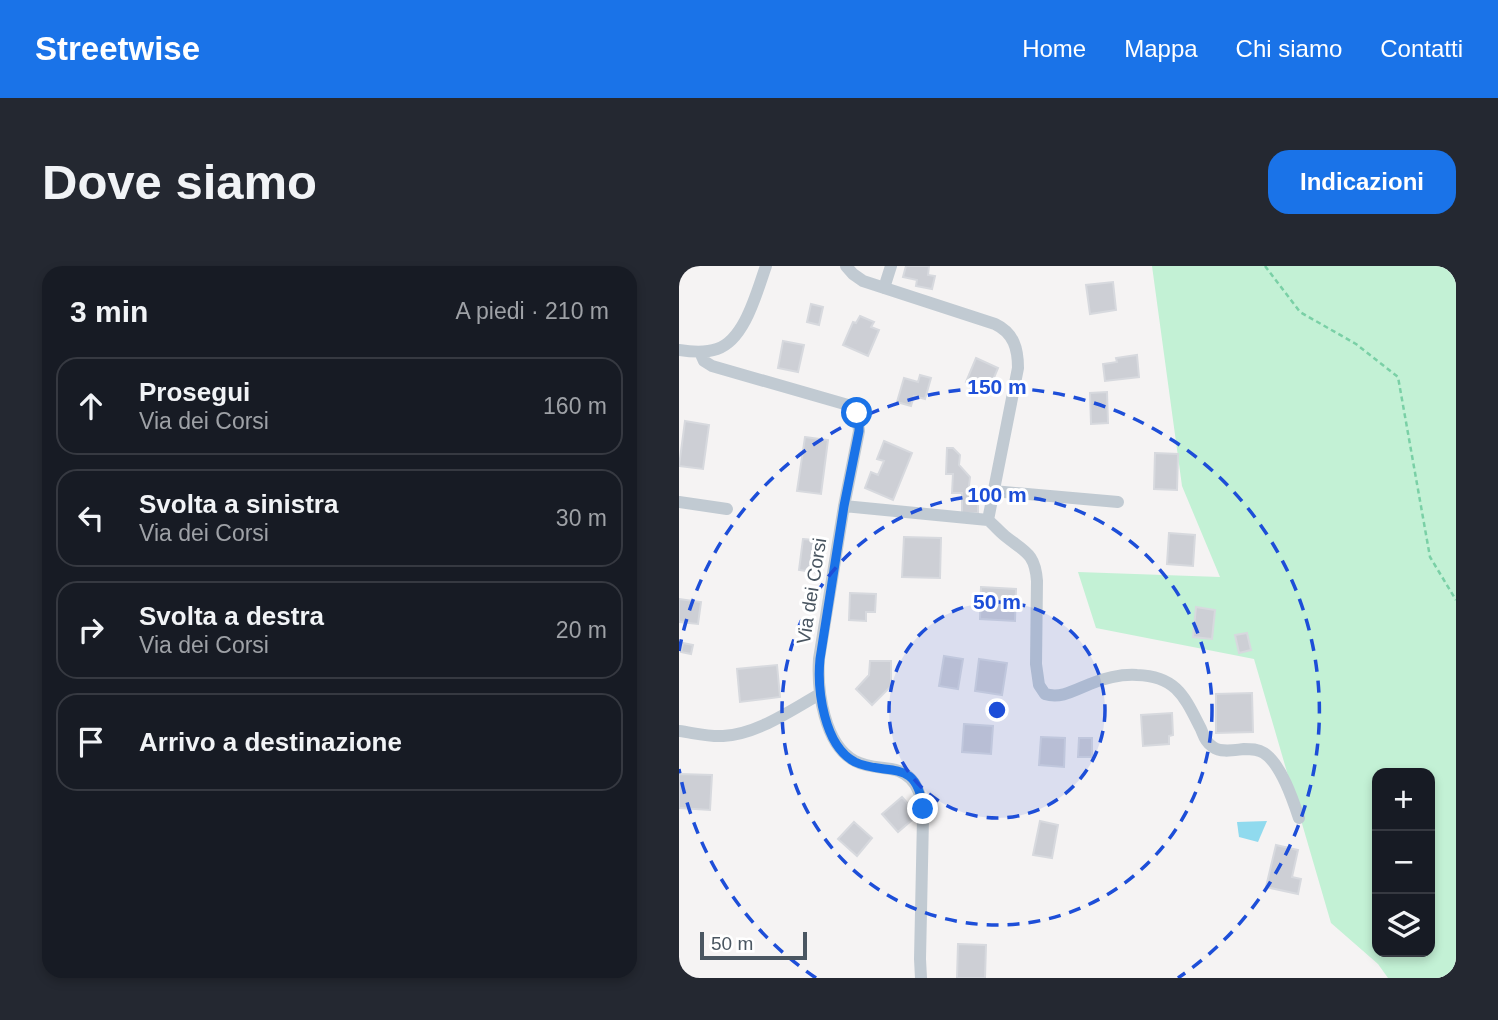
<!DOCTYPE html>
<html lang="it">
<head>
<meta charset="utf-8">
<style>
	body { margin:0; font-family:Helvetica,sans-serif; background:#242831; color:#f1f3f6 }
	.controls { position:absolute; right:21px; bottom:21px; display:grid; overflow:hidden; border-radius:14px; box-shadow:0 4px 10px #0003 }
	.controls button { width:63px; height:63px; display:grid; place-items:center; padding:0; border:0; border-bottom:2px solid #363941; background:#171b24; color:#f1f3f6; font:35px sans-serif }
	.scale { position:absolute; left:21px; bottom:18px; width:107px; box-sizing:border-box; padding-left:7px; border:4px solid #4a5661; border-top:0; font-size:19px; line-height:24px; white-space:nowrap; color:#4a5661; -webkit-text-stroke:5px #fff; paint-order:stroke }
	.stop { position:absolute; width:21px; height:21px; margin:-16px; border:5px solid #1a73e8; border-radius:50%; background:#fff }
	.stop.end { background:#1a73e8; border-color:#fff; box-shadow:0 2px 7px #0008 }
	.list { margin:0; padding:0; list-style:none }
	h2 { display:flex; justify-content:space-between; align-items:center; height:91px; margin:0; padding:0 28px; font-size:30px }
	h2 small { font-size:23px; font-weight:400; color:#9ea1a6 }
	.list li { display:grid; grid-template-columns:46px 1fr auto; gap:21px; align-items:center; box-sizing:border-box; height:98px; margin:0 14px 14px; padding:0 14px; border:2px solid #363941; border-radius:21px }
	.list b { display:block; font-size:26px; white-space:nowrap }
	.list p { margin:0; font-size:23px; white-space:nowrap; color:#9ea1a6 }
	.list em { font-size:23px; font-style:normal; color:#9ea1a6 }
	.icon { flex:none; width:38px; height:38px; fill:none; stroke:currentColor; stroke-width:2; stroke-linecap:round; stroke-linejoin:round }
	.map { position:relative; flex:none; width:777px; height:712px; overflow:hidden; border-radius:21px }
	header { display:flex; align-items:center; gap:42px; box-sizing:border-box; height:98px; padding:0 35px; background:#1a73e8; color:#fff }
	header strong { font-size:33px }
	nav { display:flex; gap:38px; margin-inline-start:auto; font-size:24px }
	.intro { display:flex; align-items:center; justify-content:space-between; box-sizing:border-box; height:168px; padding:0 42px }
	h1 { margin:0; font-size:49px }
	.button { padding:18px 32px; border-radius:21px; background:#1a73e8; color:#fff; font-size:24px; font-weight:700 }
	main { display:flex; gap:42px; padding:0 42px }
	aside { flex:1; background:#171b24; border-radius:21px; box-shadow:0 4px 10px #0003 }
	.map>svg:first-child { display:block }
	.green { fill:#c3f1d5; fill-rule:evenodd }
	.water { fill:#90daee }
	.building { fill:#cdcfd5; stroke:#d7d9de; stroke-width:2 }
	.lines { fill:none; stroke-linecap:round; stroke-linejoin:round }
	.path { stroke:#7ad0a6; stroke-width:2.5; stroke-dasharray:5 3.5; stroke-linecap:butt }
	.minor { stroke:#c1cad2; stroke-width:12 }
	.route { stroke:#1a73e8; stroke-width:9 }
	.ring { fill:none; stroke:#1d4ed8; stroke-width:3.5; stroke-dasharray:12 9 }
	.labels { text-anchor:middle; stroke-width:6; stroke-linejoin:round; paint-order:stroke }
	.street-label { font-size:19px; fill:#4a5661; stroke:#fff }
	.centre { fill:#1d4ed8; stroke:#fff; stroke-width:3.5 }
	.ring-label { font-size:21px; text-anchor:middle; font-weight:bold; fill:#1d4ed8; stroke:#fff; stroke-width:6; stroke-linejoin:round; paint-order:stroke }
</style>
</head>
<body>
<header>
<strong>Streetwise</strong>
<nav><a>Home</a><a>Mappa</a><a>Chi siamo</a><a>Contatti</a></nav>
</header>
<div class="intro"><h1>Dove siamo</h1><a class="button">Indicazioni</a></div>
<main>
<aside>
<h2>3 min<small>A piedi · 210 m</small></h2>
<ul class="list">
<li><svg class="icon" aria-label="ahead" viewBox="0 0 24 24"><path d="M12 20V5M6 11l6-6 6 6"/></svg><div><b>Prosegui</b><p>Via dei Corsi</p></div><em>160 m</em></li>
<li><svg class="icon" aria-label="left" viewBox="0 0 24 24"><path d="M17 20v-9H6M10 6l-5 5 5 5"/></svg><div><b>Svolta a sinistra</b><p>Via dei Corsi</p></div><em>30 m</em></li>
<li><svg class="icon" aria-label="right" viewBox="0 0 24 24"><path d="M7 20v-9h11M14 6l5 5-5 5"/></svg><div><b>Svolta a destra</b><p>Via dei Corsi</p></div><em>20 m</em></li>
<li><svg class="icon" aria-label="arrive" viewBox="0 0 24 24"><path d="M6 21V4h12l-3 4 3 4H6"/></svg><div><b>Arrivo a destinazione</b></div></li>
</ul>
</aside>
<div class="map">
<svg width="777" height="712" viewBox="0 0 777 712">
	<rect width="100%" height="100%" fill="#f5f3f3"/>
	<path class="green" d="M473 0H777V712H709L699 698 652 657 575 393 417 362 399 306 541 311 503 220ZM698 507H751V686H698Z"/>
	<path class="water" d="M588 555 579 576 560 571 558 556Z"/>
	<path class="building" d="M227 0H250L249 9 256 10 253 23 237 20 238 14 224 11Z
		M434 16 437 44 411 48 407 19Z
		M132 38 144 41 140 59 128 56Z
		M181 50 195 56 192 61 200 64 189 90 164 79 174 56 177 57Z
		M104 75 125 79 119 106 99 102Z
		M458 89 460 111 426 115 424 98 438 96 437 92Z
		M297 92 319 102 309 126 287 116Z
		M241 109 252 112 246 133 235 130 232 140 218 136 225 112 239 116Z
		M428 126 429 157 412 158 411 127Z
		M6 155 30 159 24 203 0 200Z
		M126 171 149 174 142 228 118 225Z
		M205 175 233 187 214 234 186 222 192 206 199 209 205 195 198 193Z
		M268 182H274L281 189 280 199 291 211 290 220 299 232V247H283V227H273L274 208H267Z
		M476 187 499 188 498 224 475 223Z
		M490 267 516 269 514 300 488 298Z
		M225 271 262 272 261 312 223 311Z
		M124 273 145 275 141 307 120 304Z
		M302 321 337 323 336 355 301 353Z
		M171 327 197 328 196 346H187V355L170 354Z
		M0 333 22 336 19 358 0 356Z
		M517 341 536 344 533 373 514 371Z
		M568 367 572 384 560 387 556 369Z
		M4 377 14 379 12 388 2 386Z
		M265 390 284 393 279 423 260 420Z
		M300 393 328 397 323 429 296 425Z
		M191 395H212V420L193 439 177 423 190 409Z
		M98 399 101 431 61 436 58 403Z
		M573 427 574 466 537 467V428Z
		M493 447 494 469 490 470V478L464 480 462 449Z
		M285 458 314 460 312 488 283 486Z
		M362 471 386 472 385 501 360 499Z
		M400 472H413V491H399Z
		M0 508 33 509 31 544 0 542Z
		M223 531 239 549 219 566 203 548Z
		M361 555 379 559 373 592 354 589Z
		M175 556 193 572 178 590 159 573Z
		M597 579 619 584 613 611 622 613 619 628 587 621Z
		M279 678 307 679 306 712H278Z"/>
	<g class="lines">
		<path class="path" d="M586 0 621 46 677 78 719 111 751 291 777 334"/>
		<path class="minor" d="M167 0 174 8 184 15 316 58C335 67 339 83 339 102L309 254
			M205 22 212 0
			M0 84C13 86 26 87 38 83 66 74 78 25 87 0
			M21 86 25 95 33 100 169 139 178 147 180 165 165 240 140 393C138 424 145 479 176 495 187 501 200 501 212 503 237 507 244 530 244 552L241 693 242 712
			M314 225 439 236
			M0 236 48 243
			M165 240 309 254C315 259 320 265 326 270 346 286 356 287 358 315L357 398 360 419 366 428C382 433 396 424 411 418 426 412 442 408 458 409 498 410 506 432 522 463 525 470 527 477 534 481 542 487 555 484 565 483 572 483 579 483 585 487 602 498 614 534 620 552
			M0 465C15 467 30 471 44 470 79 468 112 444 141 428"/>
	</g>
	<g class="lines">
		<path class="route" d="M178 147 180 153V165L165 240 141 393C138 424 145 480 176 496 208 511 238 490 244 543"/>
	</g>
	<circle cx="318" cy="444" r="108" fill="#1d4ed8" fill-opacity=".12"/>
	<g class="ring">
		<circle cx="318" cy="444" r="108"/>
		<circle cx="318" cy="444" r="215"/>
		<path d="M137 712A323 323 0 0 1 0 503M0 385A323 323 0 1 1 499 712"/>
	</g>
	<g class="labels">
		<g class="street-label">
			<text transform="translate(132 325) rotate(-81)" y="7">Via dei Corsi</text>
		</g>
	</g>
	<circle cx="318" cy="444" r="10" class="centre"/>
	<g class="ring-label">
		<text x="318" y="128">150 m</text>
		<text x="318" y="236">100 m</text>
		<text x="318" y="343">50 m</text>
	</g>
</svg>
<div class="controls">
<button>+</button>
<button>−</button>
<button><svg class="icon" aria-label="layers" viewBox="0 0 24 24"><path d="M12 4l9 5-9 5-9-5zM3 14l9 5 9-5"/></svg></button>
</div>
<div class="scale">50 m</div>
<div class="stop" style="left:178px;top:147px"></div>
<div class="stop end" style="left:244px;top:543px"></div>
</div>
</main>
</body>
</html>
